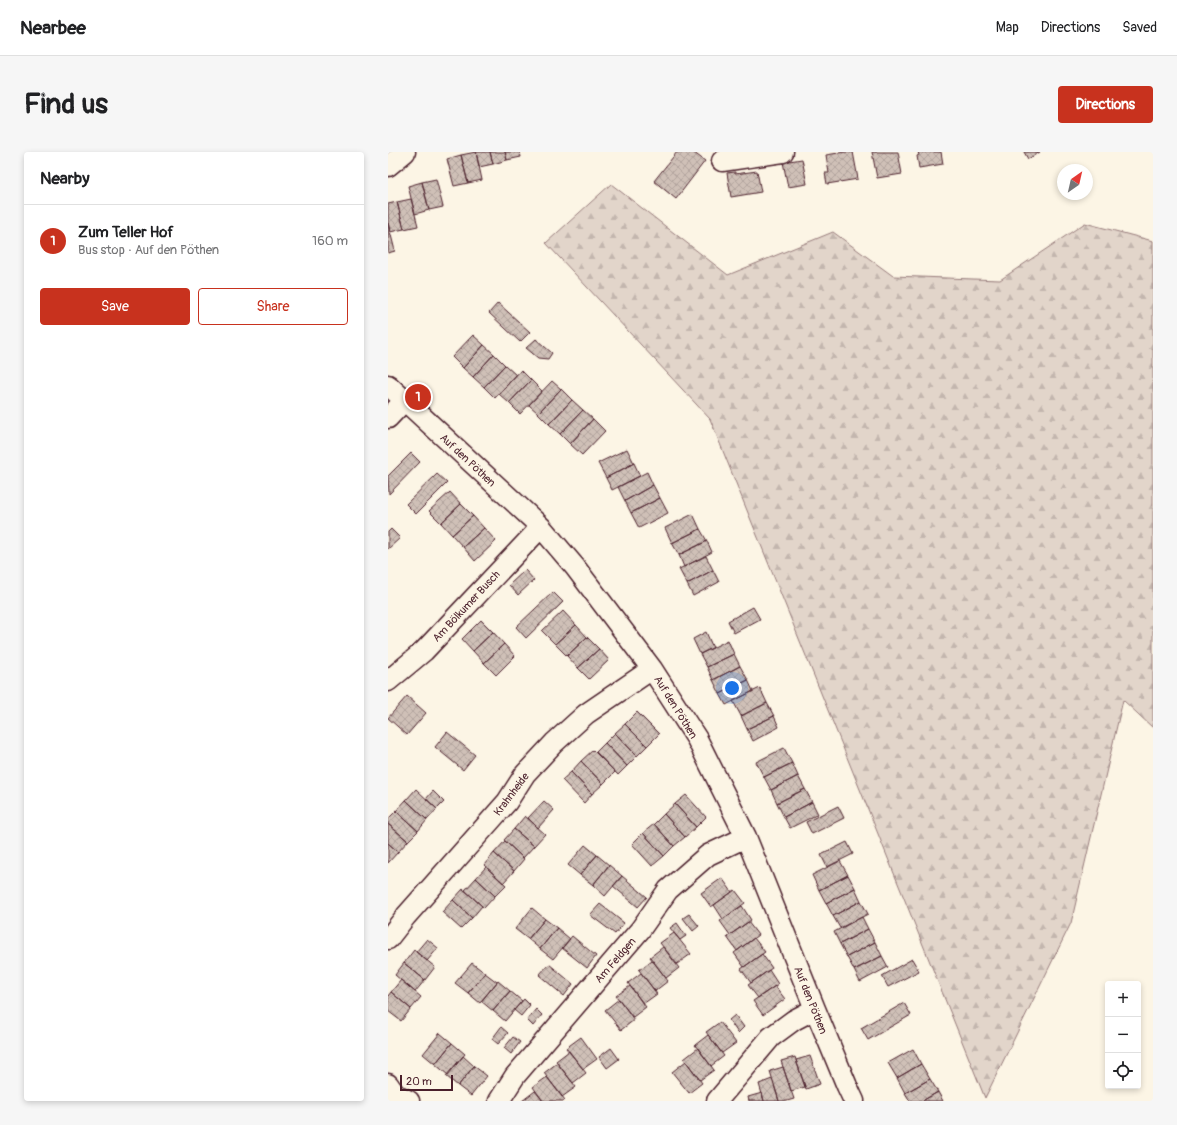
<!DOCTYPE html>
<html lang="en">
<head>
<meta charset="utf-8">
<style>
	body { margin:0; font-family:Pangolin,sans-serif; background:#f6f6f6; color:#202124 }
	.controls { position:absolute; right:12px; bottom:12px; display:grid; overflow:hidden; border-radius:4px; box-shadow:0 2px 6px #0003 }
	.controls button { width:36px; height:36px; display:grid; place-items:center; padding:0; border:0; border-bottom:1px solid #e0e0e0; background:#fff; color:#202124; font:20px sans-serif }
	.compass { position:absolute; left:669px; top:12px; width:36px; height:36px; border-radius:50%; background:#fff; box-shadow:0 2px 6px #0003; rotate:34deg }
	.scale { position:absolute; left:12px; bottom:10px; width:53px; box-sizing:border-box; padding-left:4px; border:2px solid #4a1f2b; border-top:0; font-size:11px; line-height:14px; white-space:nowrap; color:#4a1f2b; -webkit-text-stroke:3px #fcf5e5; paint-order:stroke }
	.you { position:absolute; left:344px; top:536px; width:14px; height:14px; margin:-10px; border:3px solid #fff; border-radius:50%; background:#1a73e8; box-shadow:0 0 0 6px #1a73e833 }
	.badge { display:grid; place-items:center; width:26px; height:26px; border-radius:50%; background:#c8321e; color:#fff; font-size:13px; font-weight:700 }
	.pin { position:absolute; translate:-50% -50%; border:2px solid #fff; box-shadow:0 1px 4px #0006 }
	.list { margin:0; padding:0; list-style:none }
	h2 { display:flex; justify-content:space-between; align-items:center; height:52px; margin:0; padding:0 16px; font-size:17px }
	h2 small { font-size:13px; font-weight:400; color:#757577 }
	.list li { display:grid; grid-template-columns:26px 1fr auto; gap:12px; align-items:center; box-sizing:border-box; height:72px; padding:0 16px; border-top:1px solid #e0e0e0 }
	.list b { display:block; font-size:15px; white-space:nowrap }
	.list p { margin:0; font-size:13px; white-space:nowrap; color:#757577 }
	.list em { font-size:13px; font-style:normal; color:#757577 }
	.actions { display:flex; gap:8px; padding:12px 16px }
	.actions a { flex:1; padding:9px 0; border:1px solid #c8321e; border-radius:4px; text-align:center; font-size:14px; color:#c8321e }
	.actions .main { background:#c8321e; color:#fff }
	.icon { flex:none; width:22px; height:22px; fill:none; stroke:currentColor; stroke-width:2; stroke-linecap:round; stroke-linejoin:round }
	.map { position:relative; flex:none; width:765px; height:949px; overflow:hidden; border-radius:4px }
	header { display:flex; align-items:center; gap:24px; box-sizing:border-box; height:56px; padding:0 20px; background:#fff; border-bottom:1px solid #e0e0e0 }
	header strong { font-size:19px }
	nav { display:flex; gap:22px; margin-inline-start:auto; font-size:14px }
	.intro { display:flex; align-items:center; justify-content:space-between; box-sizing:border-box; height:96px; padding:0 24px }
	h1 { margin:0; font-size:28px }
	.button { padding:10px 18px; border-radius:4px; background:#c8321e; color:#fff; font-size:14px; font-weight:700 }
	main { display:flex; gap:24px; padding:0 24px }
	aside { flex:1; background:#fff; border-radius:4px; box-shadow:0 2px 6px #0003 }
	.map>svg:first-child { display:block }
	.forest { fill:url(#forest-firs); stroke:#967a7a }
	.building { fill:url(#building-cross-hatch); stroke:#4a1f2b }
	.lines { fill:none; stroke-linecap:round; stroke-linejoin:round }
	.minor-casing { stroke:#4a1f2b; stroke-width:23 }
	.minor { stroke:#fcf5e5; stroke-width:20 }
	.labels { text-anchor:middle; stroke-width:3; stroke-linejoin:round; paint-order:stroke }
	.street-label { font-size:11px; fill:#4a1f2b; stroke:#fcf5e5 }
</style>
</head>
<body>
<header>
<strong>Nearbee</strong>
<nav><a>Map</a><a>Directions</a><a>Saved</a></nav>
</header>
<div class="intro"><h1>Find us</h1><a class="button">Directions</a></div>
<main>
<aside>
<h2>Nearby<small></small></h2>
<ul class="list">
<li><span class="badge">1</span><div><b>Zum Teller Hof</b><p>Bus stop · Auf den Pöthen</p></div><em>160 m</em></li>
</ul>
<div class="actions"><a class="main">Save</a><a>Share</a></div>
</aside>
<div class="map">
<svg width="765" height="949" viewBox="0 0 765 949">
	<defs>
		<pattern id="forest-firs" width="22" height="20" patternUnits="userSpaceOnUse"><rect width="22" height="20" fill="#e2d5ca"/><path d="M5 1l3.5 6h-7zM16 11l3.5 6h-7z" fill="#c3b6ae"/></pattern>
		<pattern id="building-cross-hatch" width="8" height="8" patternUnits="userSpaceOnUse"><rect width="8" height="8" fill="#cfc0b7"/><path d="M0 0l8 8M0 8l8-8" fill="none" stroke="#b3a59e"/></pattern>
	</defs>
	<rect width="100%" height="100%" fill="#fcf5e5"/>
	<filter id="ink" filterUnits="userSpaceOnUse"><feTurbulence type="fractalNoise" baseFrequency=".025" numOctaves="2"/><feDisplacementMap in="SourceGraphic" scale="8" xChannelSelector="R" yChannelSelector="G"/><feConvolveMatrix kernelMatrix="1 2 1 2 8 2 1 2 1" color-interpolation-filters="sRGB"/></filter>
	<g filter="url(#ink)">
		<path class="forest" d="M223 32 340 123 445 80 505 124 612 128 697 71 765 89V576L735 548 683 771 597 946 322 267 158 91Z"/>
		<path class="building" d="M88 0 94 28 80 31 73 3Z
			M88 0H102L105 12 91 15Z
			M102 0H117L119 8 105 12Z
			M117 0H132L133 5 119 8Z
			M289 0H305L317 9 288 47 266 29Z
			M457 0H465L470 27 439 32 437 21H441L438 3Z
			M484 0H510L514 22 489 26Z
			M530 0H553L555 12 531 16 529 4 531 3Z
			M636 0H652L640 7Z
			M73 3 80 31 66 34 59 7Z
			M414 7 419 32 400 35 395 10Z
			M369 19 373 40 343 45 339 21 347 20V22Z
			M48 27 55 55 41 58 34 30Z
			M34 30 41 58 27 62 20 34Z
			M23 47 30 74 16 77 9 50Z
			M9 50 16 77 2 80 0 71V52Z
			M0 71 7 99 0 101Z
			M110 151 142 180 132 190 101 161Z
			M85 183 96 193 75 216 64 205Z
			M148 187 164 201 160 207 150 206 138 196Z
			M96 193 106 202 85 225 75 216Z
			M106 202 117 213 96 235 85 225Z
			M117 213 128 223 107 246 96 235Z
			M133 218 143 228 121 251 111 242Z
			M143 228 154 239 132 262 121 251Z
			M164 229 173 237 150 261 141 253Z
			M173 237 184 248 161 272 150 261Z
			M184 248 195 258 172 282 161 272Z
			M195 258 205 267 182 292 172 282Z
			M205 267 217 279 194 303 182 292Z
			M239 297 246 311 218 326 210 311Z
			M23 301 32 310 1 342 0 324Z
			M246 311 252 324 224 338 218 326Z
			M259 320 265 333 237 349 230 335Z
			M49 322 59 331 28 362 18 352Z
			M265 333 272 346 243 361 237 349Z
			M62 340 73 352 53 371 41 359Z
			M272 346 280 361 251 376 243 361Z
			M73 352 85 364 64 383 53 371Z
			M305 362 312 377 284 391 277 376Z
			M85 364 96 376 75 395 64 383Z
			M96 376 108 389 87 409 75 395Z
			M3 377 12 386 0 397V380Z
			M312 377 319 389 291 403 284 391Z
			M319 389 324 400 296 415 291 403Z
			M318 404 325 418 299 432 291 417Z
			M137 418 146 428 130 443 121 433Z
			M325 418 331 430 305 444 299 432Z
			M165 440 175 450 138 486 128 475Z
			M365 455 372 467 346 481 340 469Z
			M175 459 188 473 167 492 154 479Z
			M93 468 105 480 85 499 74 487Z
			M188 473 199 485 179 504 167 492Z
			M105 480 116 492 96 511 85 499Z
			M318 480 325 496 312 502 305 487Z
			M199 485 211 497 190 516 179 504Z
			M340 488 346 502 319 515 312 502Z
			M116 492 127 504 108 523 96 511Z
			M211 497 221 508 201 527 190 516Z
			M346 502 352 514 325 528 319 515Z
			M352 514 360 528 332 542 325 528Z
			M360 528 365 539 338 553 332 542Z
			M372 536 379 551 353 564 345 549Z
			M19 544 38 561 19 583 0 566Z
			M379 551 386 564 359 577 353 564Z
			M249 560 271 582 259 594 237 572Z
			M386 564 391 575 365 589 359 577Z
			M237 572 259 594 249 604 227 581Z
			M59 580 87 603 75 618 47 595Z
			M227 581 249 604 239 614 217 591Z
			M217 591 239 614 230 623 208 600Z
			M396 596 404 611 376 625 368 610Z
			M205 598 227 620 215 632 193 609Z
			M193 609 215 632 204 642 183 620Z
			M404 611 410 624 383 638 376 625Z
			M183 620 204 642 196 651 174 628Z
			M410 624 417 637 389 651 383 638Z
			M28 637 49 657 39 668 18 648Z
			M417 637 424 650 396 665 389 651Z
			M45 639 56 650 49 657 38 647Z
			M298 643 318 665 308 675 287 652Z
			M18 648 39 668 30 679 8 659Z
			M156 649 166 658 150 676 140 666Z
			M424 650 430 662 402 676 396 665Z
			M287 652 308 675 297 685 276 662Z
			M450 654 456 666 424 682 418 670Z
			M8 659 30 679 20 689 0 672V667Z
			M276 662 297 685 286 694 266 672Z
			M137 664 157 682 146 694 126 677Z
			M0 672 20 689 10 700 0 691Z
			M266 672 286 694 276 704 255 681Z
			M126 677 146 694 135 706 116 688Z
			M255 681 276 704 264 714 244 692Z
			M117 689 136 707 126 719 106 701Z
			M459 690 465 702 439 715 433 703Z
			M0 691 10 700 0 711Z
			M197 693 209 703 192 723 180 713Z
			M106 701 126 719 115 731 96 713Z
			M209 703 221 713 205 733 192 723Z
			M452 709 460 723 431 738 424 723Z
			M221 713 234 724 217 744 205 733Z
			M98 715 118 733 107 744 88 726Z
			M460 723 467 736 438 751 431 738Z
			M234 724 259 745 250 755 225 734Z
			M88 726 107 744 96 756 77 738Z
			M334 726 344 740 323 755 313 741Z
			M467 736 473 749 445 764 438 751Z
			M75 737 94 754 84 766 65 748Z
			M347 738 357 751 335 767 326 753Z
			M65 748 84 766 73 777 54 760Z
			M473 749 480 762 452 776 445 764Z
			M212 752 236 771 227 782 202 763Z
			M354 754 363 768 342 783 332 769Z
			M144 756 157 767 140 787 127 777Z
			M301 762 311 774 305 779 295 766Z
			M474 765 480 777 452 792 446 780Z
			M157 767 169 776 152 797 140 787Z
			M360 770 370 783 349 799 339 785Z
			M289 771 298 784 292 788 282 776Z
			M169 776 182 787 165 807 152 797Z
			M480 777 487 790 459 805 452 792Z
			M286 781 303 802 289 812 272 791Z
			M184 784 208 804 199 816 174 796Z
			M366 786 377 800 356 815 346 801Z
			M39 787 50 796 39 809 28 800Z
			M487 790 494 804 466 818 459 805Z
			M275 795 291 816 278 826 262 805Z
			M26 798 47 815 37 828 16 811Z
			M374 802 384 816 363 831 353 817Z
			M494 804 500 815 472 830 466 818Z
			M524 807 531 819 500 835 494 824Z
			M264 808 280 829 267 839 251 818Z
			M16 811 37 828 27 840 7 823Z
			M84 811 97 821 80 841 67 831Z
			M161 812 185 832 176 844 151 823Z
			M381 818 390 832 370 846 360 833Z
			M97 821 109 830 92 851 80 841Z
			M253 821 269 842 255 852 240 831Z
			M13 828 33 845 23 857 3 840Z
			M110 829 122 839 105 859 93 849Z
			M242 834 258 855 245 865 228 844Z
			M387 834 397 847 375 863 365 849Z
			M122 839 134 849 117 869 105 859Z
			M3 840 23 857 13 869 0 859V844Z
			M136 847 142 853 133 864 126 858Z
			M231 847 246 868 233 878 217 858Z
			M516 851 523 863 480 888 473 876Z
			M148 857 154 863 145 874 139 868Z
			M347 863 356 875 350 881 341 868Z
			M332 870 348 891 334 901 318 880Z
			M113 875 120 881 110 892 104 887Z
			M52 881 64 891 47 912 35 902Z
			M320 883 336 904 323 914 307 893Z
			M125 885 132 890 123 902 116 896Z
			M193 885 209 907 195 917 178 896Z
			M64 891 77 902 60 923 47 912Z
			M223 896 231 907 219 916 211 905Z
			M310 896 326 918 312 928 296 907Z
			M525 897 533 912 509 926 500 911Z
			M181 899 198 921 185 931 168 909Z
			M75 904 86 914 70 934 58 924Z
			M422 904 432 932 418 937 408 908Z
			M407 905 417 935 403 939 393 909Z
			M298 909 314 931 301 941 284 920Z
			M169 911 188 935 174 945 156 921Z
			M533 912 542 927 517 941 509 926Z
			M86 914 99 924 83 944 70 934Z
			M395 915 406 947 399 949H391L382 919Z
			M159 925 177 948 175 949H155L145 935Z
			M384 927 391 949H376L371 932Z
			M542 927 550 940 534 949H522L517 941Z
			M147 939 155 949H134Z
			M550 940 555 949H534Z
			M374 941 376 949H361L360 945Z"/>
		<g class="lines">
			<defs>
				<path id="minor" d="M334 9 395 0
					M0 14 17 0
					M0 233 153 375 187 415 264 517 309 587 358 685 427 857 459 934 466 949
					M0 266 16 249
					M0 529 36 499 153 375
					M0 787 18 764 119 650 137 622 166 591 198 562 264 517
					M0 932 7 942 21 949
					M111 949 127 924 252 778 280 738 320 703 358 685
					M329 949 383 885 406 868 427 857"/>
			</defs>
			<use href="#minor" class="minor-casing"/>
			<use href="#minor" class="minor"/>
		</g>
	</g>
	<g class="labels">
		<g class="street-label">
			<text transform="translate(80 308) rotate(43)" y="4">Auf den Pöthen</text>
			<text transform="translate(78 454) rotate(-47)" y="4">Am Bölkumer Busch</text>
			<text transform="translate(288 555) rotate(58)" y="4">Auf den Pöthen</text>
			<text transform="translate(123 642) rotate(-53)" y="4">Krahnheide</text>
			<text transform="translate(227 808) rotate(-49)" y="4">Am Feldgen</text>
			<text transform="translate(423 848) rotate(68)" y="4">Auf den Pöthen</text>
		</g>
	</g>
</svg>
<div class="controls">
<button>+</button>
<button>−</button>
<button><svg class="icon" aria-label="locate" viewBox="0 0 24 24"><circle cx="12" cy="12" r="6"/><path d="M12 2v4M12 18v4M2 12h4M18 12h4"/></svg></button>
</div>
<svg class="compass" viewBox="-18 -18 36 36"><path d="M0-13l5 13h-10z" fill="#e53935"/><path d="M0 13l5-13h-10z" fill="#757577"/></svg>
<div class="scale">20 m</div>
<div class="you"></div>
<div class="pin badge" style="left:30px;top:245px">1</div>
</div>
</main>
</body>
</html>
